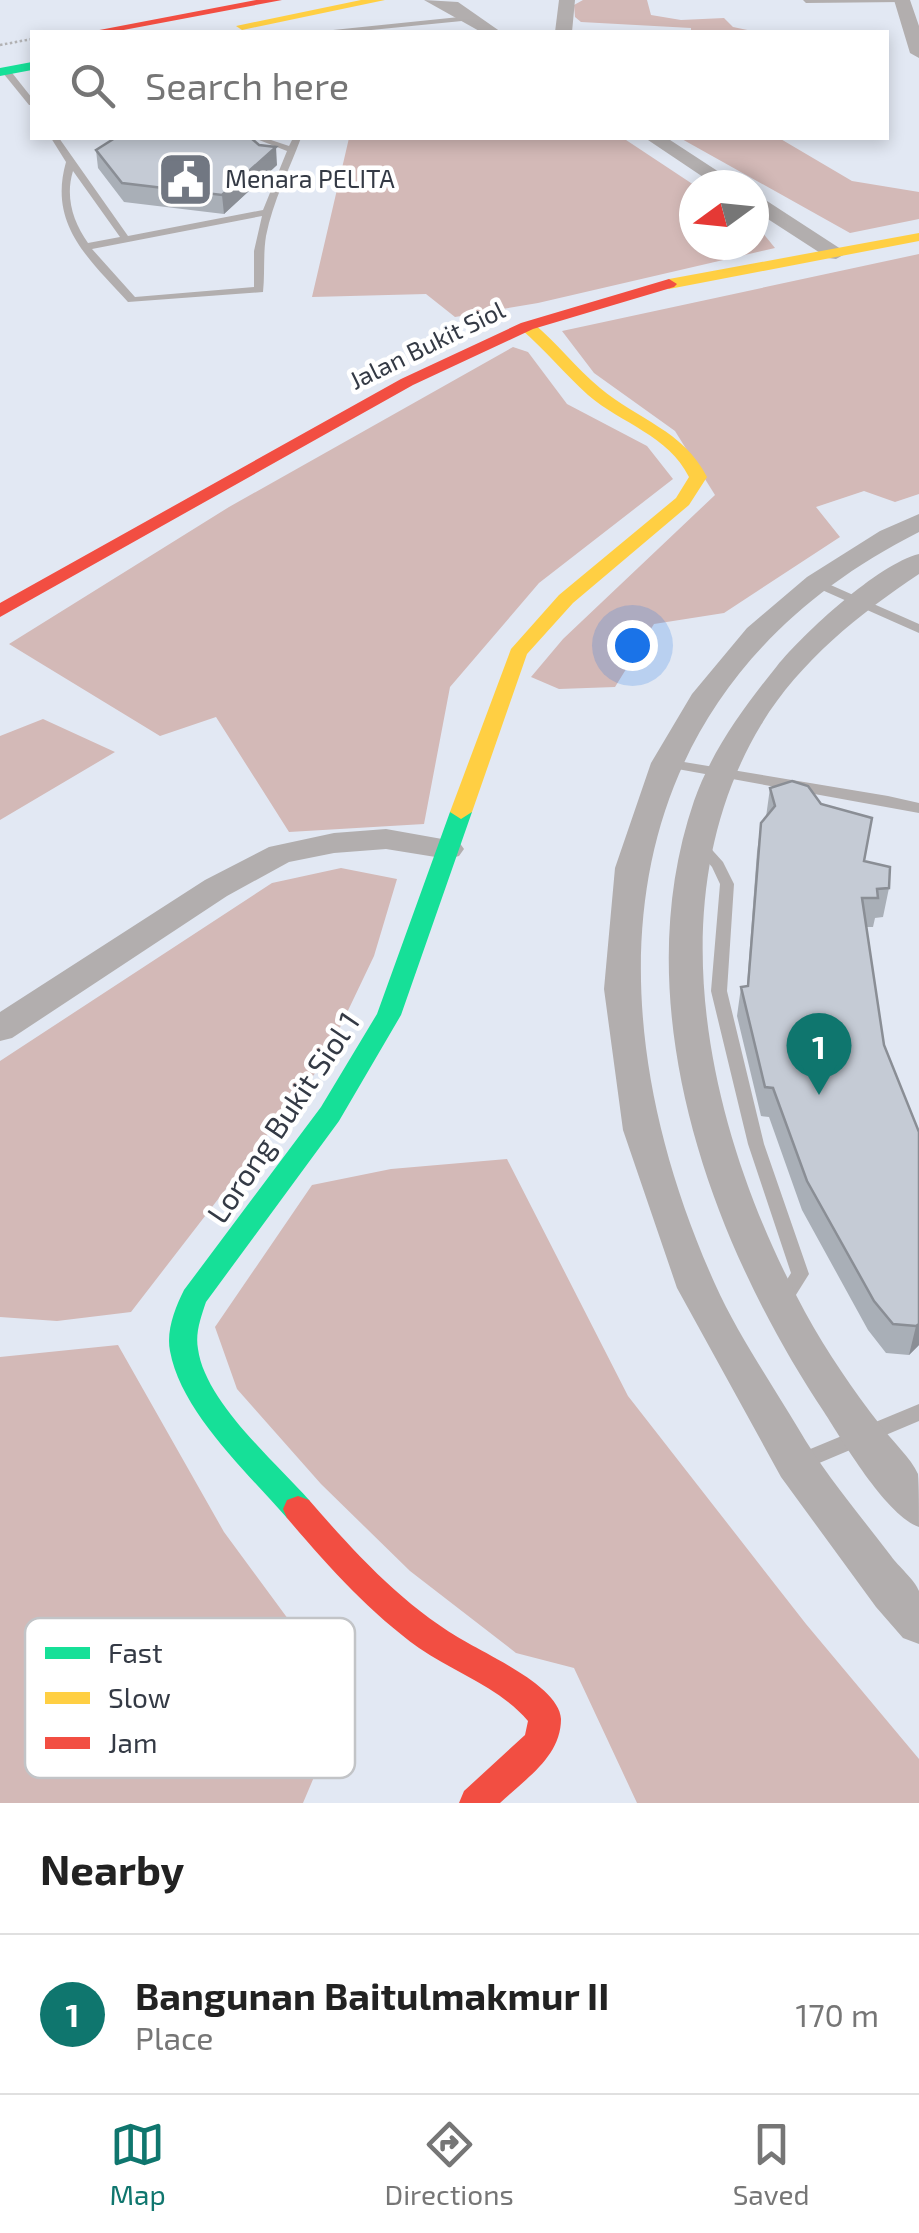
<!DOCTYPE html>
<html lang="en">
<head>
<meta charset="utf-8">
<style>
	body { margin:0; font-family:"Exo 2",sans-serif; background:#f2f2f2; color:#222 }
	.compass { position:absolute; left:679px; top:170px; width:90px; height:90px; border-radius:50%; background:#fff; box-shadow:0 5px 15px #0003; rotate:255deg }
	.you { position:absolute; left:632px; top:645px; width:35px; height:35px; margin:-25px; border:8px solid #fff; border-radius:50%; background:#1a73e8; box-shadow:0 0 0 15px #1a73e833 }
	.badge { display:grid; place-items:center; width:65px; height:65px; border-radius:50%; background:#0f766e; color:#fff; font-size:32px; font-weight:700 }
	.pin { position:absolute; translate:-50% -82px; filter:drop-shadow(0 2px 5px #0008) }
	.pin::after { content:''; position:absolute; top:52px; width:35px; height:30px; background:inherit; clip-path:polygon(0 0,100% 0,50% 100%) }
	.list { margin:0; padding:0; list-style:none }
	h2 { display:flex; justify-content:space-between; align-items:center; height:130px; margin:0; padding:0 40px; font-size:42px }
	h2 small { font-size:32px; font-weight:400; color:#767676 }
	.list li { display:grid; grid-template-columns:65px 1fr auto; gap:30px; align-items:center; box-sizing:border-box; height:160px; padding:0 40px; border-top:2px solid #e0e0e0 }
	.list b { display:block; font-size:38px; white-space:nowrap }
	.list p { margin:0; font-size:32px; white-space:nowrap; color:#767676 }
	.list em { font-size:32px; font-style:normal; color:#767676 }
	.icon { flex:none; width:55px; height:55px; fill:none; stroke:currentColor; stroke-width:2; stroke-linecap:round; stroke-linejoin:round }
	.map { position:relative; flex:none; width:919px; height:1803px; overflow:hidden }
	.search { position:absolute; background:#fff; box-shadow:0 5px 15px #0003; left:30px; right:30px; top:30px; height:110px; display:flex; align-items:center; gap:25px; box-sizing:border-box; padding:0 35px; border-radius:0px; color:#767676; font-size:38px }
	.sheet { height:290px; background:#fff }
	nav { display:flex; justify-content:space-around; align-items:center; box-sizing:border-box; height:140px; border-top:2px solid #e0e0e0; background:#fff; font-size:28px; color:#767676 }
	nav a { display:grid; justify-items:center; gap:5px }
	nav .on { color:#0f766e }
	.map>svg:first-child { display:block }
	.forest { fill:#d3b9b7 }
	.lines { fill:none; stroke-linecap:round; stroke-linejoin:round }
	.path { stroke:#b2b2b4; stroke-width:2.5; stroke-dasharray:2.5 2.5; stroke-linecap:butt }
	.lane { fill:#b2aeae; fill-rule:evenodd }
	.street { fill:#b2aeae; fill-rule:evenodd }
	.fast { fill:#16e098; fill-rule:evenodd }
	.slow { fill:#ffcf43; fill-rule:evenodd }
	.jam { fill:#f24e42; fill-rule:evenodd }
	.wall { fill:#a9afb7 }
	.shaded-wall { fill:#8a8e95 }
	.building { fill:#c5cbd5; stroke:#8a8e95; stroke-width:2.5 }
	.labels { text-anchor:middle; stroke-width:9; stroke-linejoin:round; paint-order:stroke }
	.far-poi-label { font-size:25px; fill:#343a45; stroke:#fff; text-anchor:start }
	.far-street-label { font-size:25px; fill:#343a45; stroke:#fff }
	.street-label { font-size:30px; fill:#343a45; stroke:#fff }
	.key { fill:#fff; stroke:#c2c4c7; stroke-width:2.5 }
	.key-label { font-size:28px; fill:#343a45 }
</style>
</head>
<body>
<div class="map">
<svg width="919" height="1803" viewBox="0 0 919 1803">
	<rect width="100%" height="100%" fill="#e2e8f3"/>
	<path class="forest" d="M583 0H647L651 15 681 20 724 18 733 27 757 32H691V28L581 22 575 17 574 5Z
		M349 138H623L694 185V245H754V222L775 248 538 303 455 317 426 294 312 297Z
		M680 138H779L852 181 919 192V219L850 233Z
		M919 254V494L895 502 864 491 816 507 840 537 724 613 654 624 615 687 559 689 531 677 563 639 715 495 675 431 594 373 562 331Z
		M513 347 528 352 567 404 647 446 673 479 539 583 450 687 424 824 289 832 216 717 160 736 9 644 229 507Z
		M43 719 115 752 0 820V736Z
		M341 868 397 879 374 956 323 1063 131 1312 57 1321 0 1317V1061L272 883Z
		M507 1159 628 1396 806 1624 919 1759V1803H637L574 1668 516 1653 410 1571 321 1484 237 1389 215 1327 312 1185 391 1169Z
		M118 1345 224 1532 347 1699 303 1803H0V1357Z"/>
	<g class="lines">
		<path class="path" d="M0 45 32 39"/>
		<path class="lane" d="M803 0H906L902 2 806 3Z
			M469 16 473 18 472 20 351 32H329L333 30Z
			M3 69H9L32 98V105H29L3 73Z
			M51 138H59L128 236 263 210 287 151 254 138H265L289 146 293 138H301C289 170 273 201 266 236 263 255 265 274 263 292L128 302C89 259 48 225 66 162ZM73 171 120 237 88 243C73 222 65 197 73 171ZM262 216 254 251V287L135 297 92 249Z
			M817 579 919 624V633L813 586V580Z
			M666 759 888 796 919 803V813L661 766 659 763Z
			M700 840 705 842 723 862 734 884 727 991 764 1144 809 1274 789 1306 783 1308 777 1306 774 1301 791 1273 748 1144 711 991 720 884 712 867 693 845Z
			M919 1404V1421L805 1469 798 1471 791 1469 788 1463 791 1457Z"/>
		<path class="street" d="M424 0 458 2 501 32H481Z
			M559 0H575L572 32H555Z
			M894 0H910L919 26V58L910 53Z
			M645 138H667L739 185H715Z
			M754 195 761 197 847 253 836 259 828 258 754 210Z
			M919 514V532C610 688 585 994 715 1284 737 1333 770 1381 798 1428 824 1473 859 1514 891 1556 898 1566 915 1580 919 1591 919 1604 919 1630 919 1644L903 1638 876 1607 781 1477 677 1288 623 1130 604 989 615 868 651 763 692 694 747 628 807 577 880 531Z
			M919 554V574C859 614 799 662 761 725 653 905 711 1139 805 1312 827 1352 853 1390 881 1426 892 1441 911 1458 918 1474 919 1487 919 1512 919 1527 886 1515 844 1443 824 1412 710 1241 624 1005 694 801 712 750 744 707 777 666 804 633 878 564 919 554Z
			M386 829 459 842 464 849 459 856 448 859 386 849 334 853 289 862 227 896 12 1038 0 1041V1012L205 880 269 847 334 833Z"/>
		<path class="fast" d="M32 62V70L0 76V68Z
			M461 805 472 812 401 1015 339 1121 206 1302C201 1317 195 1333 198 1349 205 1401 274 1461 309 1500L313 1509 309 1518 298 1522 287 1518C248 1473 181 1412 170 1351 166 1331 175 1308 184 1290L321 1107 377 1014 450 812Z"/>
		<path class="slow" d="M361 0H385L242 30 236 26Z
			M919 233V241L669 289 661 284 669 279Z
			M521 323H533C557 343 576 368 600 388 638 420 683 430 707 477L689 505 573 603 527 654 472 812 461 819 450 812 511 649 559 595 676 498 689 477C668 435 622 424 588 395 565 374 545 350 521 329Z"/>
		<path class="jam" d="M256 0H282L113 32H89Z
			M669 279 677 284 674 287 533 329 413 385 0 617V603L401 379 521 323Z
			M298 1496 309 1500C355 1553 405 1608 468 1643 492 1657 560 1688 561 1719 561 1757 525 1779 500 1803H459L464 1791 525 1735 528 1721C499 1687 455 1673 419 1648 369 1612 327 1565 287 1518L283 1509 287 1500Z"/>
	</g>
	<path class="wall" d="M96 150 277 165 224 214 124 202 98 168Z
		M770 788 864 861 889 888 883 917 875 918 873 927H866L884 1045 919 1132V1345L909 1355 886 1353 868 1330 802 1210 769 1117 761 1116 737 1016 741 987 747 986 757 852 761 823 766 817Z"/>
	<path class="shaded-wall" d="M276 147 277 165 224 214 222 195Z
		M919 1324V1345L909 1355 916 1326Z"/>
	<path class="building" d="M115 138H251L259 145 276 147 222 195 122 183 96 150Z
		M792 781 808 786 821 804 872 818 864 861 890 867 889 888 877 889 878 898H862L884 1045 919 1132V1324L916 1326 893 1324 874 1301 807 1181 773 1088 765 1087 741 987 748 986 761 823 775 806 770 788Z"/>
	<defs>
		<symbol id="civic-square" viewBox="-11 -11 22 22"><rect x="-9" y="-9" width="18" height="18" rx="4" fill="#717782" stroke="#fff"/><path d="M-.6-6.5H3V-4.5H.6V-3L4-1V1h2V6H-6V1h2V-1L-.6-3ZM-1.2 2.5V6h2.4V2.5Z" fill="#fff"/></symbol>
	</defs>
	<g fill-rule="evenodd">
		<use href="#civic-square" x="154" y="148" width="63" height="63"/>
	</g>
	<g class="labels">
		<g class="far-poi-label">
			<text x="225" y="188">Menara PELITA</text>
		</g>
		<g class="far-street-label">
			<text transform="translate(427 345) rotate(-26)" y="9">Jalan Bukit Siol</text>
		</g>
		<g class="street-label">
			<text transform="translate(284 1118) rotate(-56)" y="10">Lorong Bukit Siol 1</text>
		</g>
	</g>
	<rect x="25" y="1618" width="330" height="160" rx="15" class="key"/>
	<rect x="45" y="1647" width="45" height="12" fill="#16e098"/>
	<rect x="45" y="1692" width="45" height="12" fill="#ffcf43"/>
	<rect x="45" y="1737" width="45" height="12" fill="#f24e42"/>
	<g class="key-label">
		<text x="108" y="1663">Fast</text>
		<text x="108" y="1708">Slow</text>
		<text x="108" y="1753">Jam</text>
	</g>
</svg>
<svg class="compass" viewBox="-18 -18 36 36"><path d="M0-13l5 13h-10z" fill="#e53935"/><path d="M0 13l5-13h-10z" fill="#767676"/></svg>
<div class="you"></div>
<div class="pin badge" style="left:819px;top:1095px">1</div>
<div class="search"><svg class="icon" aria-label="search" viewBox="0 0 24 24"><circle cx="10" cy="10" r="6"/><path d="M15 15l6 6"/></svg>Search here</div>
</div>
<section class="sheet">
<h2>Nearby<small></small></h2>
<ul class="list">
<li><span class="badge">1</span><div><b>Bangunan Baitulmakmur II</b><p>Place</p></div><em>170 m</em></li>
</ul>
</section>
<nav>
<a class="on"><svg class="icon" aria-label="map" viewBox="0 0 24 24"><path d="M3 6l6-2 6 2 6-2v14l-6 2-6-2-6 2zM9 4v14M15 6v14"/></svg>Map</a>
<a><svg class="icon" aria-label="directions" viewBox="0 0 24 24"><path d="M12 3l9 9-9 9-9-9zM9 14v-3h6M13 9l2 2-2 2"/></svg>Directions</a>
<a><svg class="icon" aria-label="saved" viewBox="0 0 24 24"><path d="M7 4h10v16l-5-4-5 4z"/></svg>Saved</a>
</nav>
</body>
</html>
